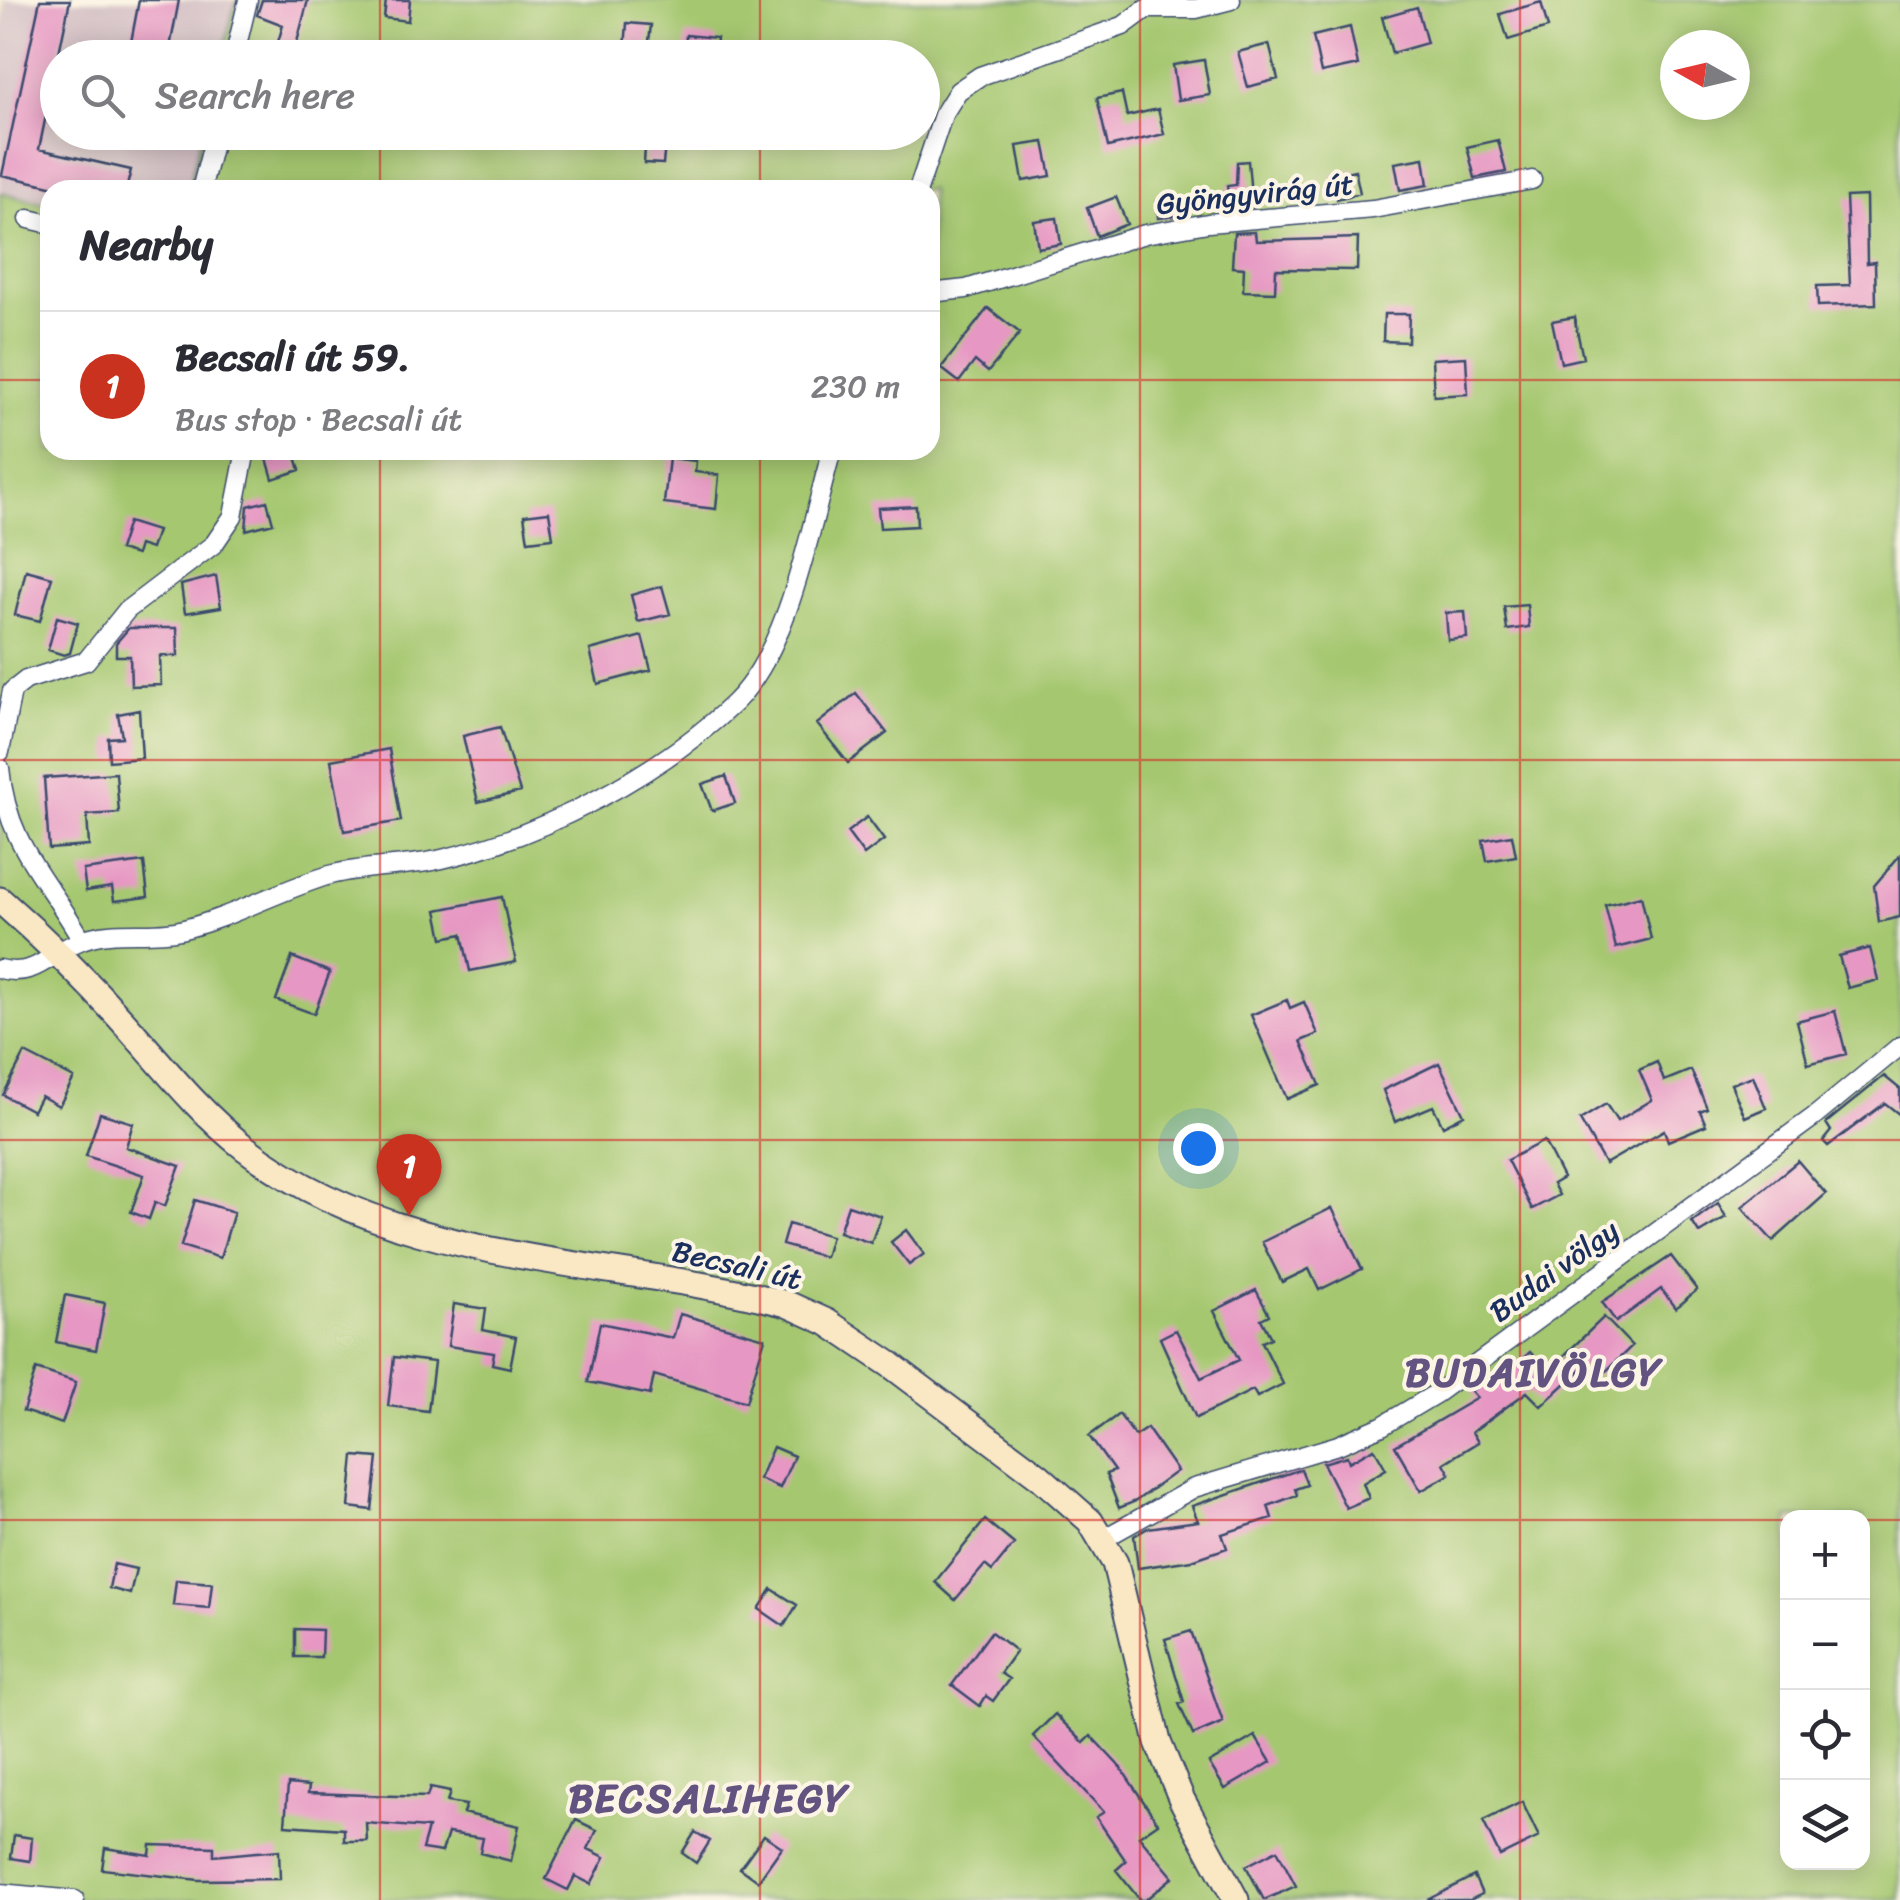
<!DOCTYPE html>
<html lang="en">
<head>
<meta charset="utf-8">
<style>
	body { margin:0; font-family:Sriracha,sans-serif; background:#f2f2f3; color:#2b2b33 }
	.controls { position:absolute; right:30px; bottom:30px; display:grid; overflow:hidden; border-radius:20px; box-shadow:0 5px 25px #0003 }
	.controls button { width:90px; height:90px; display:grid; place-items:center; padding:0; border:0; border-bottom:2px solid #e1e1e2; background:#fff; color:#2b2b33; font:50px sans-serif }
	.compass { position:absolute; left:1660px; top:30px; width:90px; height:90px; border-radius:50%; background:#fff; box-shadow:0 5px 25px #0003; rotate:278deg }
	.you { position:absolute; left:1198px; top:1148px; width:35px; height:35px; margin:-25px; border:8px solid #fff; border-radius:50%; background:#1a73e8; box-shadow:0 0 0 15px #1a73e833 }
	.badge { display:grid; place-items:center; width:65px; height:65px; border-radius:50%; background:#c8321e; color:#fff; font-size:32px; font-weight:700 }
	.pin { position:absolute; translate:-50% -82px; filter:drop-shadow(0 2px 5px #0008) }
	.pin::after { content:''; position:absolute; top:52px; width:35px; height:30px; background:inherit; clip-path:polygon(0 0,100% 0,50% 100%) }
	.list { margin:0; padding:0; list-style:none }
	h2 { display:flex; justify-content:space-between; align-items:center; height:130px; margin:0; padding:0 40px; font-size:42px }
	h2 small { font-size:32px; font-weight:400; color:#7c7c81 }
	.list li { display:grid; grid-template-columns:65px 1fr auto; gap:30px; align-items:center; box-sizing:border-box; height:150px; padding:0 40px; border-top:2px solid #e1e1e2 }
	.list b { display:block; font-size:38px; white-space:nowrap }
	.list p { margin:0; font-size:32px; white-space:nowrap; color:#7c7c81 }
	.list em { font-size:32px; font-style:normal; color:#7c7c81 }
	.icon { flex:none; width:55px; height:55px; fill:none; stroke:currentColor; stroke-width:2; stroke-linecap:round; stroke-linejoin:round }
	.map { position:relative; flex:none; width:1900px; height:1900px; overflow:hidden }
	.search { position:absolute; background:#fff; box-shadow:0 5px 25px #0003; left:40px; top:40px; width:900px; height:110px; display:flex; align-items:center; gap:25px; box-sizing:border-box; padding:0 35px; border-radius:55px; color:#7c7c81; font-size:38px }
	.panel { position:absolute; background:#fff; box-shadow:0 5px 25px #0003; left:40px; top:180px; width:900px; height:280px; border-radius:30px }
	.map>svg:first-child { display:block }
	.industrial { fill:#d2bec4 }
	.green { fill:#a5c770; stroke:#607b67; stroke-width:2.5; fill-rule:evenodd }
	.building { fill:#e697c3 }
	.lines { fill:none; stroke-linecap:round; stroke-linejoin:round }
	.street-casing { stroke:#3a4a6d; stroke-width:21 }
	.secondary-casing { stroke:#3a4a6d; stroke-width:29 }
	.street { stroke:#fff; stroke-width:18 }
	.secondary { stroke:#fae7c3; stroke-width:25 }
	.grid { fill:none; stroke:#d62828; stroke-width:2.5; stroke-opacity:0.55 }
	.labels { text-anchor:middle; stroke-width:8; stroke-linejoin:round; paint-order:stroke }
	.street-label { font-size:30px; fill:#1b2f5e; stroke:#fcf5e5 }
	.district-label { font-size:40px; font-weight:bold; letter-spacing:2.5px; fill:#625381; stroke:#fcf5e5 }
</style>
</head>
<body>
<div class="map">
<svg width="1900" height="1900" viewBox="0 0 1900 1900">
	<rect width="100%" height="100%" fill="#fcf5e5"/>
	<filter id="ink" filterUnits="userSpaceOnUse"><feTurbulence type="fractalNoise" baseFrequency=".01" numOctaves="2"/><feDisplacementMap in="SourceGraphic" scale="20" xChannelSelector="R" yChannelSelector="G"/><feConvolveMatrix kernelMatrix="1 2 1 2 8 2 1 2 1" color-interpolation-filters="sRGB"/></filter>
	<filter id="wash" filterUnits="userSpaceOnUse"><feTurbulence type="fractalNoise" baseFrequency=".0048" numOctaves="4" result="noise"/><feDisplacementMap in="SourceGraphic" scale="40" xChannelSelector="R" yChannelSelector="G"/><feGaussianBlur stdDeviation="2.25" result="paint"/><feColorMatrix in="noise" values="0 0 0 0 0 0 0 0 0 0 0 0 0 0 0 0 0 1.4 0 .05"/><feComposite in="paint" operator="in"/></filter>
	<g filter="url(#wash)">
		<rect width="100%" height="100%" fill="#ece4c2"/>
		<path class="industrial" d="M0 0H237L222 57 58 58V132L203 133 188 190H50V204L0 193V56L5 2Z"/>
		<path class="green" d="M237 0H1170L1173 5 1198 0H1900V1900H0V193L50 204V450H930V190H188L203 133 922 132V58L222 57ZM1675 45H1735V105H1675ZM1788 1518H1862V1862H1788Z"/>
		<g id="blocks">
			<path class="building" d="M40 0H70L39 149 131 170 126 190H68L2 175Z
				M139 0H179L168 58H128Z
				M262 0H308L296 46 278 42 283 25 257 15Z
				M386 0H410L408 21 384 18Z
				M1541 2 1548 28 1508 40 1500 14Z
				M1417 7 1427 43 1392 53 1382 17Z
				M627 23 651 25 648 50 625 48Z
				M1350 27 1358 65 1321 73 1313 36Z
				M686 35 717 38 715 58H684Z
				M1269 44 1278 79 1248 87 1238 52Z
				M1204 60 1210 95 1178 100 1173 65Z
				M1122 93 1127 116 1158 109 1164 134 1108 147 1097 98Z
				M646 132 666 134 663 164 644 163Z
				M1498 140 1506 172 1475 178 1467 147Z
				M1044 142 1051 176 1023 181 1017 146Z
				M1424 158 1428 185 1400 190 1395 163Z
				M1248 161 1252 207 1230 209 1227 186 1236 185 1237 162Z
				M1355 170 1360 193 1337 199 1332 175Z
				M1866 196 1867 263 1875 262 1876 304 1818 306 1817 286 1850 285 1846 197Z
				M1116 197 1127 224 1097 236 1087 208Z
				M1175 199 1177 216 1158 218 1157 201Z
				M1057 218 1061 244 1038 248 1034 221Z
				M1255 232 1256 241 1358 238 1357 270 1276 269 1275 292 1243 291 1244 268 1232 267 1234 233Z
				M988 308 1020 333 988 372 975 361 959 382 941 368Z
				M1384 314H1409L1408 342 1383 341Z
				M1574 317 1583 358 1561 363 1552 321Z
				M1466 357 1468 394 1434 396 1432 359Z
				M280 450H294L300 470 273 479 266 455Z
				M669 458 696 461 695 472 719 475 716 509 664 503Z
				M267 501 273 523 246 530 248 506Z
				M916 506 917 526 880 528 878 508Z
				M549 512 553 538 528 541 524 515Z
				M128 522 157 531 151 549 139 545 136 555 119 550Z
				M26 570 52 577 40 621 15 615Z
				M216 576 221 607 185 613 181 585Z
				M662 586 670 614 638 622 631 595Z
				M1527 605 1529 627 1507 630 1504 607Z
				M1465 612 1467 638 1448 640 1446 613Z
				M57 617 78 623 70 653 64 655 48 650Z
				M129 628H177L178 656H160L161 685 131 686 130 656H116V643Z
				M642 636 651 670 598 684 590 650Z
				M856 693 887 733 848 763 817 724Z
				M139 710 142 758 109 761 108 738 122 737 118 714Z
				M500 727 520 792 478 802 463 736Z
				M389 749 401 821 344 831 331 760Z
				M116 773 119 813 87 815 89 846 49 849 44 778Z
				M726 776 735 803 712 811 702 784Z
				M867 817 884 840 864 855 847 832Z
				M1512 835 1516 856 1487 861 1483 840Z
				M1900 855V917L1879 922 1874 886Z
				M144 862 148 897 114 901 112 887 86 891 83 870Z
				M1641 896 1651 939 1616 948 1605 905Z
				M502 897 516 962 470 971 462 934 443 938 437 910Z
				M1870 948 1878 980 1848 988 1839 956Z
				M292 957 330 972 314 1014 276 1000Z
				M1287 1000 1290 1008 1304 1002 1318 1034 1301 1041 1320 1085 1287 1099 1251 1015Z
				M1835 1011 1846 1054 1808 1064 1797 1021Z
				M25 1053 74 1078 59 1106 41 1096 33 1111 3 1095Z
				M1657 1062 1664 1081 1691 1070 1707 1108 1700 1111 1706 1125 1668 1141 1664 1130 1605 1164 1580 1120 1606 1104 1617 1121 1652 1100 1639 1070Z
				M1439 1063 1464 1115 1443 1126 1433 1106 1395 1122 1383 1090Z
				M1753 1076 1766 1108 1745 1117 1731 1084Z
				M1884 1076 1900 1089V1115L1885 1103 1828 1146 1823 1141 1831 1131 1826 1123Z
				M100 1113 133 1123 126 1147 180 1166 165 1206 155 1202 149 1219 131 1212 144 1175 86 1156Z
				M1544 1141 1563 1178 1553 1184 1559 1195 1532 1209 1507 1160Z
				M1798 1161 1826 1194 1773 1241 1742 1207Z
				M195 1200 234 1212 220 1258 181 1246Z
				M1718 1203 1726 1217 1699 1233 1692 1222Z
				M848 1205 881 1216 871 1243 839 1232Z
				M1332 1208 1362 1269 1319 1290 1309 1269 1282 1282 1262 1242Z
				M788 1224 831 1236 825 1257 782 1245Z
				M906 1230 924 1254 909 1265 891 1242Z
				M1671 1256 1697 1290 1675 1308 1661 1289 1616 1322 1602 1302Z
				M1256 1290 1269 1315 1261 1319 1271 1338 1262 1342 1283 1384 1257 1397 1253 1390 1196 1418 1160 1338 1176 1330 1201 1378 1239 1360 1214 1311Z
				M65 1295 105 1303 96 1350 56 1342Z
				M454 1304 486 1309 483 1330 516 1337 510 1368 492 1364 494 1353 448 1346Z
				M680 1314 765 1338 746 1402 654 1375 650 1395 588 1382 600 1323 673 1338Z
				M1604 1317 1632 1346 1600 1377 1587 1364 1541 1406 1527 1392 1472 1432 1478 1442 1444 1463 1450 1474 1421 1491 1395 1446 1477 1398 1471 1391 1494 1374 1498 1381 1530 1352 1548 1371Z
				M394 1357 434 1362 428 1411 388 1406Z
				M36 1369 76 1382 62 1424 23 1411Z
				M1119 1414 1135 1436 1147 1428 1177 1471 1136 1501 1119 1508 1106 1474 1114 1471 1089 1436Z
				M773 1447 794 1456 780 1488 759 1479Z
				M1374 1448 1386 1469 1363 1483 1369 1498 1346 1508 1323 1463 1347 1456 1349 1462Z
				M354 1456 378 1458 372 1510 349 1507Z
				M1301 1469 1307 1485 1295 1489 1297 1495 1268 1506 1272 1518 1222 1534 1227 1548 1192 1560 1138 1568 1134 1536 1148 1528 1198 1521 1192 1506Z
				M985 1520 1014 1544 992 1571 985 1565 955 1600 935 1582Z
				M114 1564 136 1569 130 1594 109 1588Z
				M176 1580 212 1583 209 1608 173 1605Z
				M772 1589 797 1605 784 1626 759 1609Z
				M295 1629 322 1630 321 1657H295Z
				M1191 1631 1223 1722 1193 1735 1179 1704 1184 1702 1165 1639Z
				M991 1632 1016 1651 1000 1673 1009 1679 993 1701 986 1696 980 1706 952 1685Z
				M1055 1714 1084 1743 1091 1736 1121 1768 1158 1823 1139 1836 1173 1877 1145 1900H1140L1116 1870 1126 1861 1096 1817 1104 1812 1033 1736Z
				M1255 1736 1271 1762 1225 1789 1209 1763Z
				M288 1784 309 1786 308 1793 427 1797 430 1788 450 1792 447 1802 466 1805 463 1813 519 1826 511 1861 480 1853 483 1838 448 1833 442 1852 422 1849 428 1828 366 1823 367 1841H344V1829L285 1825Z
				M1522 1802 1539 1837 1500 1856 1483 1821Z
				M576 1820 597 1830 588 1849 605 1857 591 1884 575 1876 568 1890 546 1879Z
				M695 1832 710 1841 696 1863 682 1853Z
				M14 1835 32 1838 30 1861 11 1858Z
				M764 1835 782 1847 758 1881 740 1868Z
				M151 1845 214 1847V1856L279 1850 280 1879 199 1880 102 1869 105 1848 150 1855Z
				M1277 1850 1296 1886 1264 1900 1246 1866Z
				M1474 1876 1482 1894 1470 1900H1427Z"/>
		</g>
	</g>
	<g filter="url(#ink)">
		<use href="#blocks" fill-opacity="0" stroke="#3a4a6d" stroke-width="2.5"/>
		<g class="lines">
			<defs>
				<path id="street" d="M234 58 248 0
					M201 190 216 132
					M918 190 943 115 958 91 980 76 1123 26 1146 9H1196L1231 0
					M29 219 50 224
					M930 293 966 289 1145 234 1208 223 1373 209 1532 180
					M0 752 12 691 26 680 86 661 127 610 214 544 233 516 246 450
					M0 768C7 846 46 876 82 940
					M0 969C36 979 52 951 82 940 112 928 148 937 180 930 231 918 279 890 330 875 366 865 405 868 442 859 542 836 660 774 734 703 790 649 811 523 832 450
					M1103 1539 1194 1488 1338 1445 1382 1426 1437 1393 1815 1116 1900 1046
					M0 1893 75 1900"/>
				<path id="secondary" d="M0 900C46 940 89 983 129 1028 166 1070 201 1114 245 1148 401 1268 606 1256 787 1304L827 1322 891 1365 1039 1476 1090 1521 1115 1563 1158 1742 1182 1800 1236 1900"/>
			</defs>
			<use href="#street" class="street-casing"/>
			<use href="#secondary" class="secondary-casing"/>
			<use href="#street" class="street"/>
			<use href="#secondary" class="secondary"/>
		</g>
	</g>
	<path class="grid" d="M380 0V58M760 0V58M1140 0V1900M1520 0V1900M380 132V190M760 132V190M0 380H50M930 380H1900M380 450V1900M760 450V1900M0 760H1900M0 1140H1900M0 1520H1788M1862 1520H1900"/>
	<g class="labels">
		<g class="street-label">
			<text transform="translate(1255 194) rotate(-6)" y="10">Gyöngyvirág út</text>
			<text transform="translate(737 1265) rotate(13)" y="10">Becsali út</text>
			<text transform="translate(1554 1271) rotate(-36)" y="10">Budai völgy</text>
		</g>
		<g class="district-label">
			<text x="1534" y="1386">BUDAIVÖLGY</text>
			<text x="709" y="1812">BECSALIHEGY</text>
		</g>
	</g>
</svg>
<div class="controls">
<button>+</button>
<button>−</button>
<button><svg class="icon" aria-label="locate" viewBox="0 0 24 24"><circle cx="12" cy="12" r="6"/><path d="M12 2v4M12 18v4M2 12h4M18 12h4"/></svg></button>
<button><svg class="icon" aria-label="layers" viewBox="0 0 24 24"><path d="M12 4l9 5-9 5-9-5zM3 14l9 5 9-5"/></svg></button>
</div>
<svg class="compass" viewBox="-18 -18 36 36"><path d="M0-13l5 13h-10z" fill="#e53935"/><path d="M0 13l5-13h-10z" fill="#7c7c81"/></svg>
<div class="you"></div>
<div class="pin badge" style="left:409px;top:1216px">1</div>
<div class="search"><svg class="icon" aria-label="search" viewBox="0 0 24 24"><circle cx="10" cy="10" r="6"/><path d="M15 15l6 6"/></svg>Search here</div>
<section class="panel">
<h2>Nearby<small></small></h2>
<ul class="list">
<li><span class="badge">1</span><div><b>Becsali út 59.</b><p>Bus stop · Becsali út</p></div><em>230 m</em></li>
</ul>
</section>
</div>
</body>
</html>
